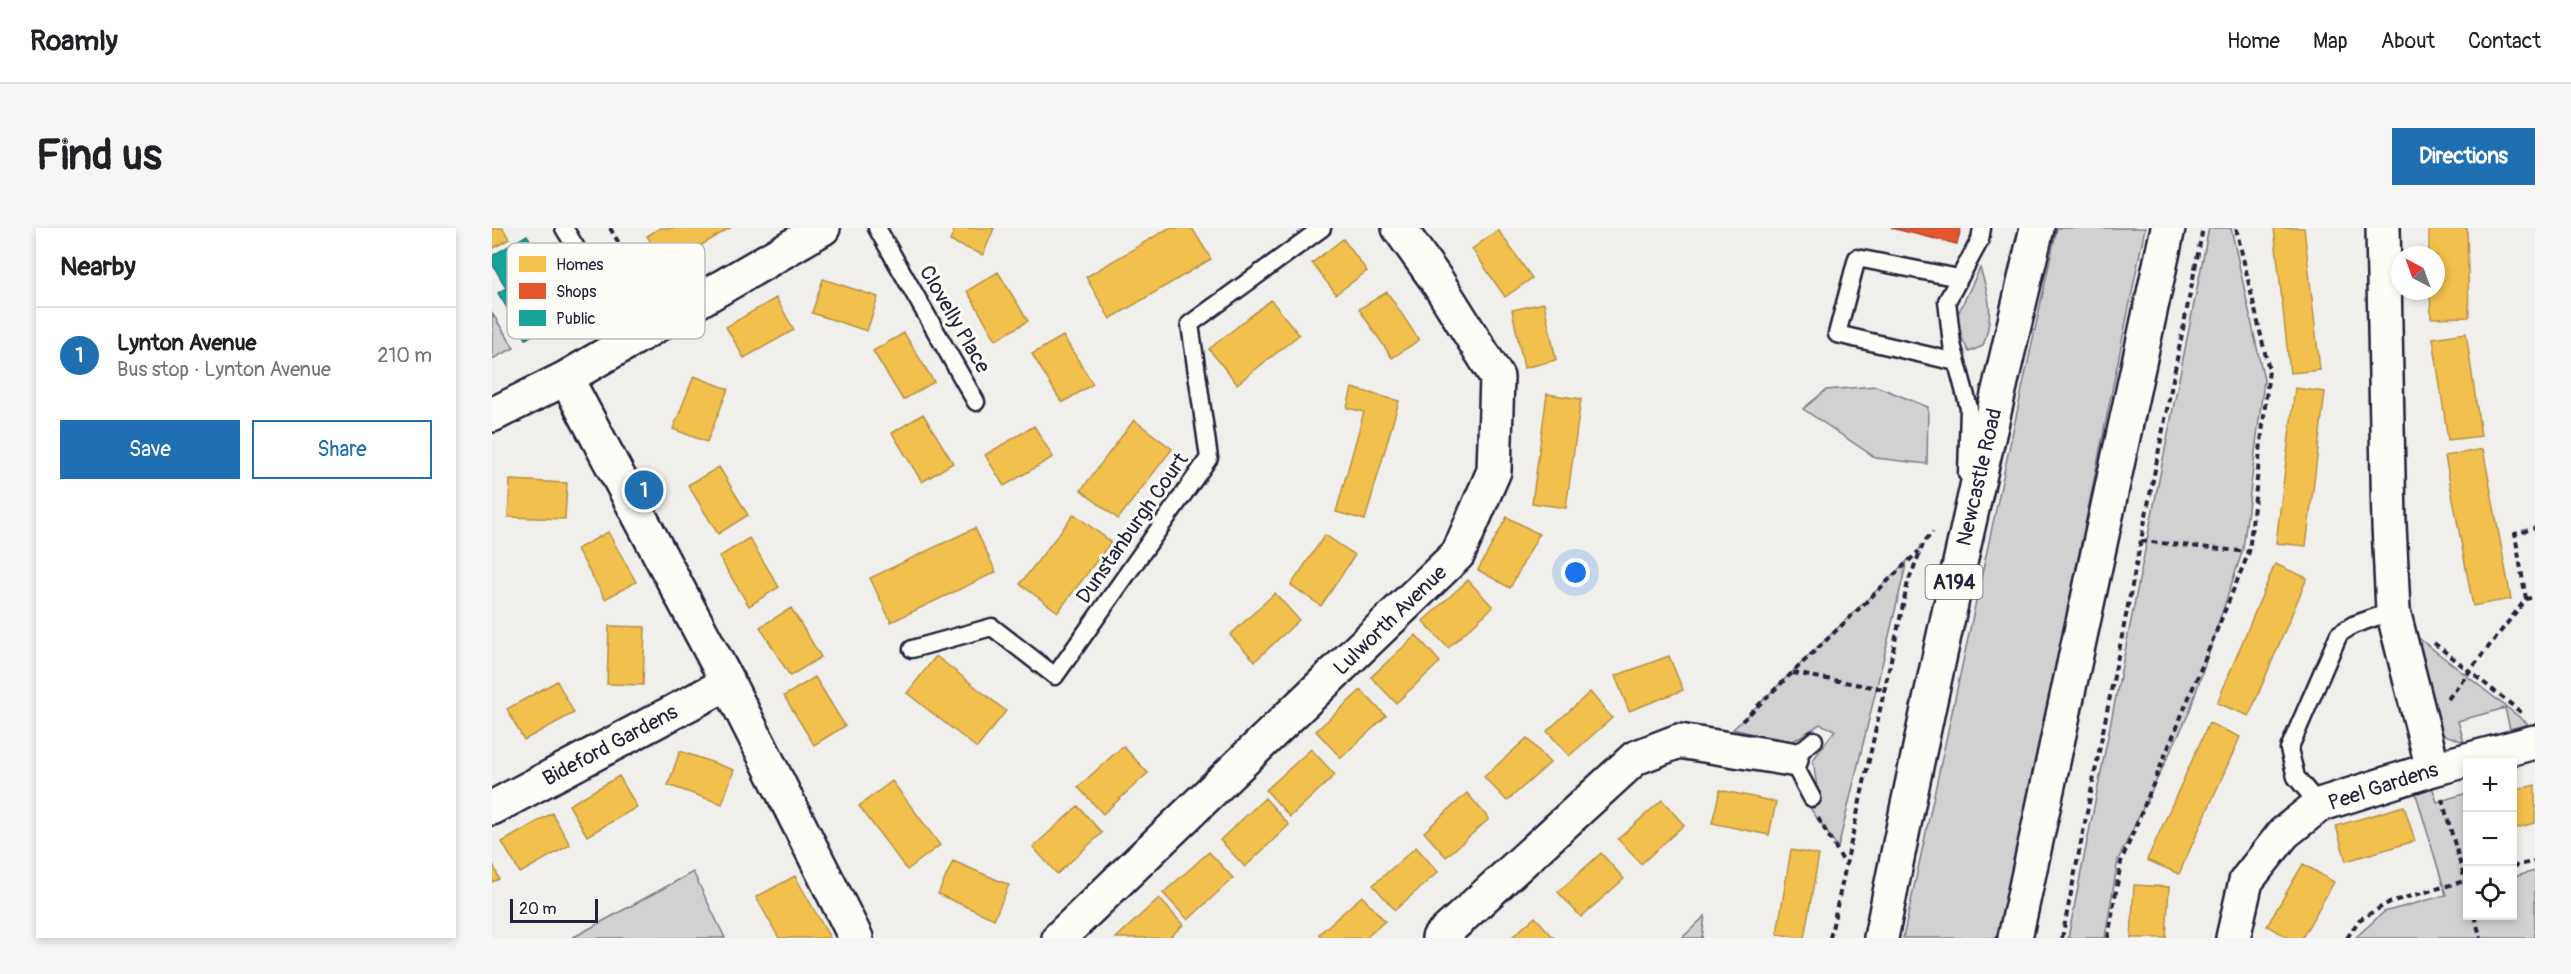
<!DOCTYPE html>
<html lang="en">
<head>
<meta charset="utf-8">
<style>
	body { margin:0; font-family:Pangolin,sans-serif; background:#f6f6f6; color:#202124 }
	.controls { position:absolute; right:18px; bottom:18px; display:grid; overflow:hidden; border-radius:0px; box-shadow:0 3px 9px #0003 }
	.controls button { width:54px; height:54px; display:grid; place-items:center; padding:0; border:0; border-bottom:2px solid #e0e0e0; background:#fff; color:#202124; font:30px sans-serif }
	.compass { position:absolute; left:1899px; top:18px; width:54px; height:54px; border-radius:50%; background:#fff; box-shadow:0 3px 9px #0003; rotate:319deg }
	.scale { position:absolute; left:18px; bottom:15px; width:88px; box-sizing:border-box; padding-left:6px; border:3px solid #22223b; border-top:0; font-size:16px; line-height:21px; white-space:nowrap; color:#22223b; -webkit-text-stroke:4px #fdfcf7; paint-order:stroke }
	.you { position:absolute; left:1084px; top:345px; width:21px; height:21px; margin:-15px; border:4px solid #fff; border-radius:50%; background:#1a73e8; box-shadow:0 0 0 9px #1a73e833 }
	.badge { display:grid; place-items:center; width:39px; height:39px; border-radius:50%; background:#1f6fb2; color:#fff; font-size:20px; font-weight:700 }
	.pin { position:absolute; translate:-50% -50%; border:3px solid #fff; box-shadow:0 2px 6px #0006 }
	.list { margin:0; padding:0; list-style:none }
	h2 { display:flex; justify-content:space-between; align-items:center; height:78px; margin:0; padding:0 24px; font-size:26px }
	h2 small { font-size:20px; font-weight:400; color:#757577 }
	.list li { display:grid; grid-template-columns:39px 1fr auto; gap:18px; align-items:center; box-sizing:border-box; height:96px; padding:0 24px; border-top:2px solid #e0e0e0 }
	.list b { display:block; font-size:22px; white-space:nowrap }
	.list p { margin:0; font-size:20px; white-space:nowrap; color:#757577 }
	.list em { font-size:20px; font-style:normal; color:#757577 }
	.actions { display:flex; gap:12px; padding:18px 24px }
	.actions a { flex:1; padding:14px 0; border:2px solid #1f6fb2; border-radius:0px; text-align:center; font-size:21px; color:#1f6fb2 }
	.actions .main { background:#1f6fb2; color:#fff }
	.icon { flex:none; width:33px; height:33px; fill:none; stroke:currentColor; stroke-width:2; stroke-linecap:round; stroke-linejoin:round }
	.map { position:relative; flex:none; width:2043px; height:710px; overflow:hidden; border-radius:0px }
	header { display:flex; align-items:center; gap:36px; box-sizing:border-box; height:84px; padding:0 30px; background:#fff; border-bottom:2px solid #e0e0e0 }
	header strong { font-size:28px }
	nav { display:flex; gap:33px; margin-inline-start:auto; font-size:21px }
	.intro { display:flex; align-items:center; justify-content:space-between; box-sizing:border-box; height:144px; padding:0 36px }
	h1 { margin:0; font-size:42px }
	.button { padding:15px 27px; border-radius:0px; background:#1f6fb2; color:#fff; font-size:21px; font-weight:700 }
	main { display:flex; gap:36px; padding:0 36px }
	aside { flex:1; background:#fff; border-radius:0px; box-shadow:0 3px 9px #0003 }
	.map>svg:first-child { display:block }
	.green { fill:#d2d1d1; stroke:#7a7a86; stroke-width:1.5 }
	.homes { fill:#f2c14e; stroke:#b49148; stroke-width:1.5 }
	.shops { fill:#e4572e; stroke:#aa4732; stroke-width:1.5 }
	.public { fill:#17a398; stroke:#1a7c7c; stroke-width:1.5 }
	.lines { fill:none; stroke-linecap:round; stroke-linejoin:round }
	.service-casing { stroke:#22223b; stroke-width:21 }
	.minor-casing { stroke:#22223b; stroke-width:38 }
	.primary-casing { stroke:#22223b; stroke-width:38 }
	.path { stroke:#22223b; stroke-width:4; stroke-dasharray:6 4.5; stroke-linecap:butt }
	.service { stroke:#fdfcf7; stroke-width:16 }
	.minor { stroke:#fdfcf7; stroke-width:33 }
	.primary { stroke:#fdfcf7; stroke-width:33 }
	.labels { text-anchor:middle; stroke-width:6; stroke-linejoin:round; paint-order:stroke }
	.shield { fill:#fdfcf7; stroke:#646373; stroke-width:1.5 }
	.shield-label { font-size:20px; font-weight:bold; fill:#22223b }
	.street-label { font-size:21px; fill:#22223b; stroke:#fdfcf7 }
	.key { fill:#fdfcf7; stroke:#bbbbbf; stroke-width:1.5 }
	.key-label { font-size:16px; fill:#22223b }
</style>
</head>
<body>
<header>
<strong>Roamly</strong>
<nav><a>Home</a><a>Map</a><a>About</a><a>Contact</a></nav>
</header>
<div class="intro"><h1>Find us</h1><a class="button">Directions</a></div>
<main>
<aside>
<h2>Nearby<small></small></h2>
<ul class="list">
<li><span class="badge">1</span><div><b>Lynton Avenue</b><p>Bus stop · Lynton Avenue</p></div><em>210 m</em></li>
</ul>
<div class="actions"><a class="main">Save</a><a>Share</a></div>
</aside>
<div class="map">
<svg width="2043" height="710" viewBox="0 0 2043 710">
	<rect width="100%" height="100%" fill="#f0efec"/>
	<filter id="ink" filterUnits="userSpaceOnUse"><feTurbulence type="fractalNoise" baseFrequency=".0167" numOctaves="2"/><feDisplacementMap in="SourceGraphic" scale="12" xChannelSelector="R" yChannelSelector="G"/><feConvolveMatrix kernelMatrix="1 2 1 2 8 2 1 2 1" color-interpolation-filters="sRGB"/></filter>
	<g filter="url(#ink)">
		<path class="green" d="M1565 0H1653L1509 710H1411Z
			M1717 0H1739L1772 152 1751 321 1697 485 1626 632 1613 710H1576Z
			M1488 40C1498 71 1502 87 1491 118L1477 124 1469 108 1465 88Z
			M0 85 22 120 0 131Z
			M1384 158 1436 179 1435 236 1384 230 1311 181 1334 162Z
			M1415 333 1346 620 1316 577 1327 573 1321 532 1343 502 1328 496 1298 515 1241 501Z
			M1919 404 2036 496 2018 501 2013 480 1966 493 1972 514 1950 506 1946 499Z
			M1938 552 1945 574 1975 565 1976 688H2020L2021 649 2043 643V710H1863L1892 684 1954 667 1921 556Z
			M201 644 233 710H80Z
			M1213 688 1210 710H1190Z"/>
		<path class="homes" d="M0 0H11L17 11 0 21Z
			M168 0H238L173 39 155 8Z
			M463 0H502L491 27 458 13Z
			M677 0H700L719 31 618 91 594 49Z
			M1782 0H1812L1828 142 1798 145Z
			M1937 0H1975L1977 89 1939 90 1938 63H1944V27H1937Z
			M1006 2 1040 50 1013 69 980 21Z
			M851 11 875 43 844 66 820 35Z
			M506 44 536 93 504 112 475 63Z
			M331 51 386 69 375 103 320 85Z
			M895 64 927 112 900 130 867 81Z
			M284 70 302 102 252 130 234 99Z
			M779 72 807 107 745 156 717 121Z
			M1052 75 1064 132 1032 140 1020 82Z
			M412 105 442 154 411 172 381 123Z
			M1974 105 1989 208 1956 212 1941 110Z
			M571 108 601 156 570 175 540 126Z
			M202 148 236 161 215 214 181 201Z
			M860 160 907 173 873 292 844 284 872 184 855 180Z
			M1803 160 1833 164 1814 318 1784 315Z
			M1055 166 1089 171 1074 280 1040 275Z
			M431 186 461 235 430 254 400 205Z
			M642 192 680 221 626 291 589 262Z
			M542 198 561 229 512 258 493 227Z
			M1991 221 2019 371 1981 378 1953 228Z
			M227 239 256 287 226 306 196 257Z
			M18 252 75 255 73 291 16 289Z
			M582 286 619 314 566 384 528 356Z
			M1015 289 1047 306 1018 360 986 342Z
			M483 300 504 344 399 394 378 350Z
			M116 304 144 354 113 371 85 321Z
			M833 307 863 327 829 378 799 357Z
			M257 310 287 359 257 378 227 329Z
			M1783 336 1815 350 1757 488 1725 475Z
			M976 352 1001 379 956 420 931 393Z
			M783 365 807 392 763 433 738 407Z
			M299 380 329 429 298 448 268 399Z
			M117 398 153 399 151 457 115 456Z
			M924 407 948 434 904 475 879 449Z
			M444 428 514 483 485 520 415 465Z
			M1177 428 1191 462 1137 483 1123 448Z
			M323 449 353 498 322 517 292 468Z
			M65 453 82 485 32 512 15 481Z
			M869 462 894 488 849 530 824 503Z
			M1098 464 1120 490 1077 528 1055 503Z
			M1717 495 1748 509 1687 646 1655 632Z
			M1035 510 1058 535 1015 573 992 549Z
			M631 518 656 545 611 586 586 559Z
			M819 521 843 547 798 589 774 562Z
			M188 523 242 542 230 576 176 557Z
			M127 548 145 579 95 608 77 577Z
			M400 553 448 617 415 642 367 578Z
			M2043 557V595L2020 601V563Z
			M1228 562 1284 574 1277 607 1220 595Z
			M975 565 997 591 954 629 932 604Z
			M773 570 797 597 753 639 728 612Z
			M1170 572 1192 597 1149 636 1126 611Z
			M586 578 610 605 565 646 541 619Z
			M1912 578 1923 613 1854 633 1844 598Z
			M60 585 78 617 28 645 10 614Z
			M924 619 946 644 903 682 881 657Z
			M1299 622 1327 627 1312 710 1285 706Z
			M717 624 741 650 696 692 671 665Z
			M1109 625 1132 651 1089 689 1066 664Z
			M0 633 7 651 0 654Z
			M461 633 517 657 502 691 446 666Z
			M1811 636 1842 654 1810 710H1797L1775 698Z
			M303 648 338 710H287L264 669Z
			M1642 657 1677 659 1674 710H1639Z
			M870 668 893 693 874 710H831L827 706Z
			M667 670 691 697 677 710H624Z
			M1043 689 1062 710H1019Z"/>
		<path class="shops" d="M1399 0H1469L1465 16Z"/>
		<path class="public" d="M35 7 81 83 34 111 6 65 14 60 0 35V28Z"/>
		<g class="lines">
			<defs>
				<path id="service" d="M72 0 139 111
					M385 0 484 174
					M1464 134 1345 106 1365 30 1467 50
					M1475 246 1477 180 1460 116 1455 73 1488 12 1490 0
					M420 421 500 399 563 448 717 230 698 96 830 0
					M1320 570 1299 531 1322 512
					M1827 577 1804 549 1797 521 1847 406 1861 397 1901 383"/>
				<path id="minor" d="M1891 0 1897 297 1901 383 1941 541
					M74 150 236 455 364 710
					M0 187 74 150 331 0
					M0 580 236 455
					M567 710 966 326 1002 243 1005 149 945 53 907 0
					M947 710 1143 530 1187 513 1299 531
					M1741 710 1754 653 1792 605 1827 577 1941 541 2043 514"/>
				<path id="primary" d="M1389 710C1436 472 1489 236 1545 0
					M1523 710 1676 0"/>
			</defs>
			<use href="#service" class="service-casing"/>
			<use href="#minor" class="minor-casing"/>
			<use href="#primary" class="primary-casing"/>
			<path class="path" d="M118 0 158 67
				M1649 313 1757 324
				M2034 371 2023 306 2043 300
				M1942 415 2030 485
				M1301 445 1392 461
				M1956 471 2034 371 2043 369
				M1250 493 1427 323
				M1950 571 1976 663
				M1326 590 1353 636
				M2020 639 2043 633
				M1982 688 1989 710
				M1338 710 1416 354 1432 314 1441 304
				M1570 710 1711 0
				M1616 710 1629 634 1757 324 1777 142 1744 0
				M1855 710 1867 692 1898 674 1976 652"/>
			<use href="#service" class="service"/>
			<use href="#minor" class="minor"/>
			<use href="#primary" class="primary"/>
		</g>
	</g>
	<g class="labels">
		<rect class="shield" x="1433.5" y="337" width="57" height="34" rx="4.5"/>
		<g class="shield-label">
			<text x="1462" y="361">A194</text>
		</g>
		<g class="street-label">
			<text transform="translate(463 91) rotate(60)" y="7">Clovelly Place</text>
			<text transform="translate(1487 249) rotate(-77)" y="7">Newcastle Road</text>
			<text transform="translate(640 300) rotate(-55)" y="7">Dunstanburgh Court</text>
			<text transform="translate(898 392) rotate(-44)" y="7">Lulworth Avenue</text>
			<text transform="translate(118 517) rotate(-28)" y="7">Bideford Gardens</text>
			<text transform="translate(1891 558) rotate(-18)" y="7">Peel Gardens</text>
		</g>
	</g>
	<rect x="15" y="15" width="198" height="96" rx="9" class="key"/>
	<rect x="27" y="28" width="27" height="16" fill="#f2c14e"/>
	<rect x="27" y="55" width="27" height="16" fill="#e4572e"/>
	<rect x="27" y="82" width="27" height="16" fill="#17a398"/>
	<g class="key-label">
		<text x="64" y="42">Homes</text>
		<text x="64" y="69">Shops</text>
		<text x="64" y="96">Public</text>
	</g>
</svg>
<div class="controls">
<button>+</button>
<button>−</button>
<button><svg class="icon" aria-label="locate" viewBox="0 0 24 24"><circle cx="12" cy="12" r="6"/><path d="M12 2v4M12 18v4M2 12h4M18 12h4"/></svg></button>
</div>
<svg class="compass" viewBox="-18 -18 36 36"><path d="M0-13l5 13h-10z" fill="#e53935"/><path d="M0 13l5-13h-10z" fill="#757577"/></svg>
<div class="scale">20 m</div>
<div class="you"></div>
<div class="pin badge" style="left:152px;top:262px">1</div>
</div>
</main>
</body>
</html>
